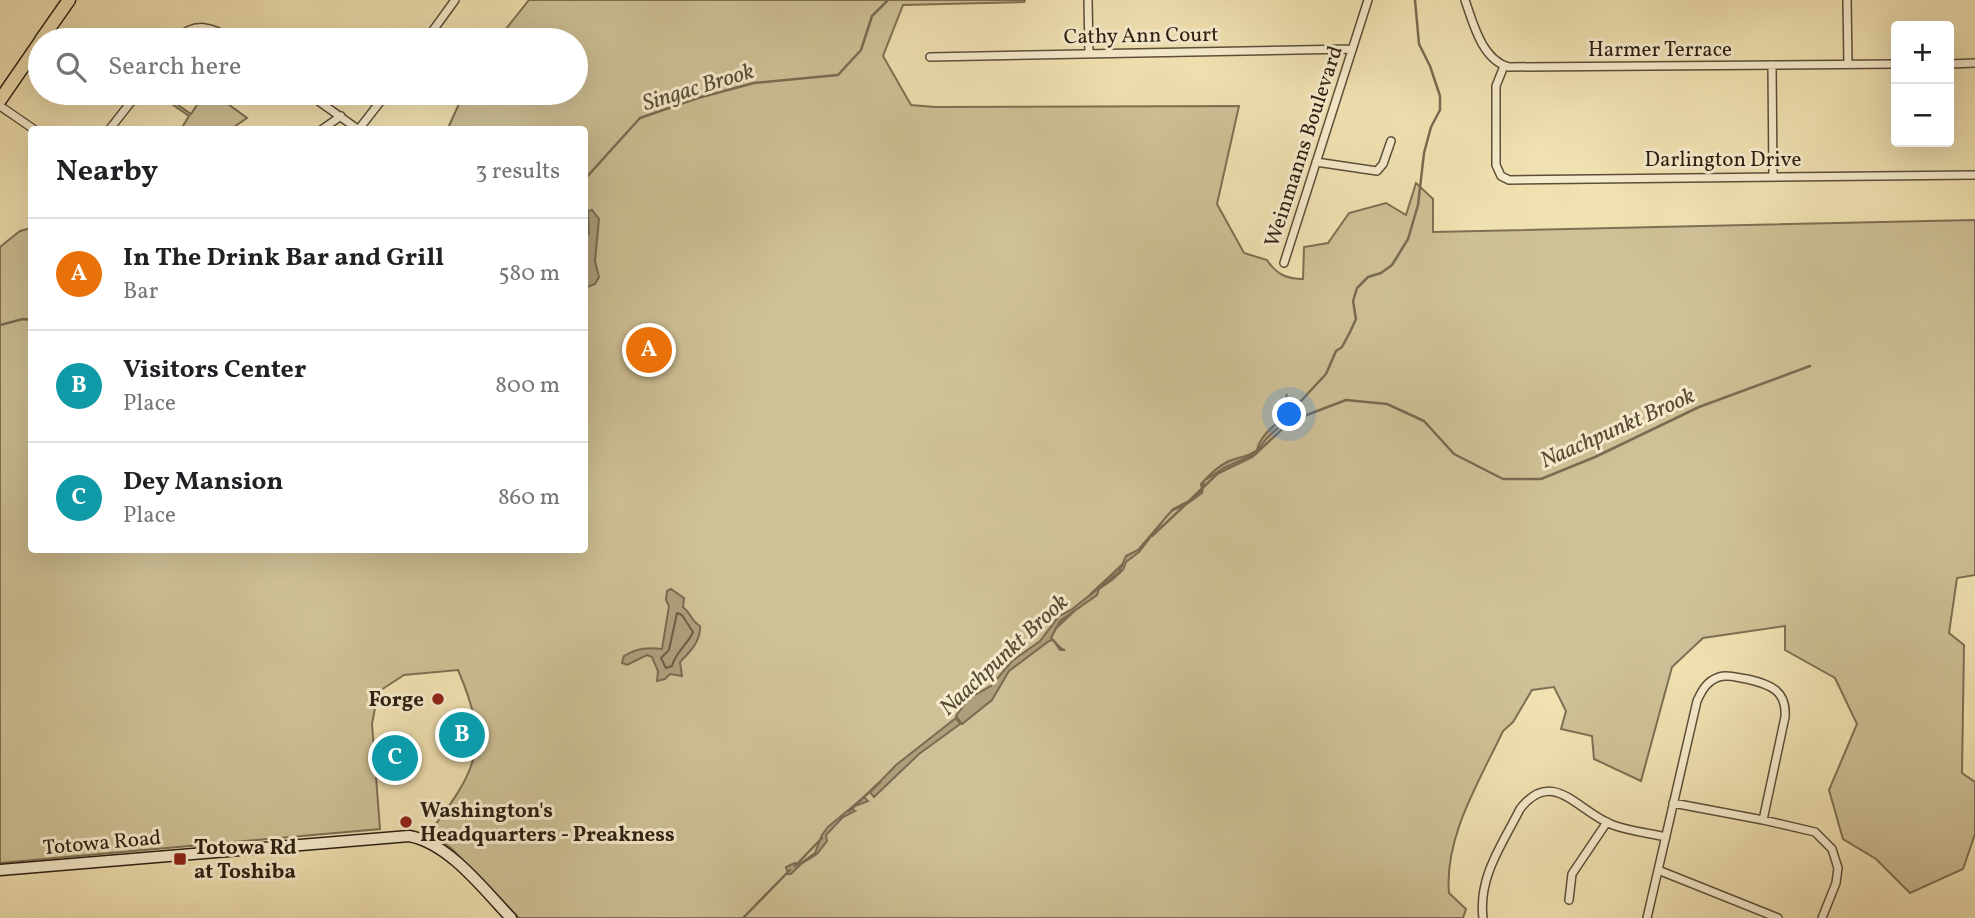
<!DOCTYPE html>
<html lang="en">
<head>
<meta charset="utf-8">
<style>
	body { margin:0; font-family:Vollkorn,serif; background:#f2f2f2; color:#202124 }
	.controls { position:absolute; right:21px; top:21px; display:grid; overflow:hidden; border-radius:7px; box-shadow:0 7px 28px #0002 }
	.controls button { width:63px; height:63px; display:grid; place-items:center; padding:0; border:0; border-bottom:2px solid #e0e0e0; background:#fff; color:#202124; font:35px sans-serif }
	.you { position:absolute; left:1290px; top:415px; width:24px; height:24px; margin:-18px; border:5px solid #fff; border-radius:50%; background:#1a73e8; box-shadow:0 0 0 10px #1a73e833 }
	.badge { display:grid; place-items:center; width:46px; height:46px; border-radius:50%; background:#8f2418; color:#fff; font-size:23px; font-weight:700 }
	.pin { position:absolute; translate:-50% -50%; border:4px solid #fff; box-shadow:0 2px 7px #0006 }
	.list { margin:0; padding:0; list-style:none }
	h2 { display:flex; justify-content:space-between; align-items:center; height:91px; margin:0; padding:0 28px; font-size:30px }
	h2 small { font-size:23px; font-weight:400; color:#757577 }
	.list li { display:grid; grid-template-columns:46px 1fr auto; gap:21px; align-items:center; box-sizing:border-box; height:112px; padding:0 28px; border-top:2px solid #e0e0e0 }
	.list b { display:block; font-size:26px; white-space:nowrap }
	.list p { margin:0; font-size:23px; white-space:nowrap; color:#757577 }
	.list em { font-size:23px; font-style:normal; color:#757577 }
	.icon { flex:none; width:38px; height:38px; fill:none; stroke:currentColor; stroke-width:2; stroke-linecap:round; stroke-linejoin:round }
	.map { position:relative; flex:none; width:1975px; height:918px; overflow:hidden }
	.search { position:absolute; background:#fff; box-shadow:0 7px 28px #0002; left:28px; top:28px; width:560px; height:77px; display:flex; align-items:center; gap:18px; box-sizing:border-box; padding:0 24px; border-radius:38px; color:#757577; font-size:26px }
	.panel { position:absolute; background:#fff; box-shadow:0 7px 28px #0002; left:28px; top:126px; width:560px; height:427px; border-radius:7px }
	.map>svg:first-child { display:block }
	.green { fill:#cfc197; stroke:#7d7054; stroke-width:2 }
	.water { fill:#ae9f7c; stroke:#7a6b52; stroke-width:2 }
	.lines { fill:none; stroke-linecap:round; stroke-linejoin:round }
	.shore { stroke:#6c5e47; stroke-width:2 }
	.stream { stroke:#7a6b52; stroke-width:2.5 }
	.minor-casing { stroke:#5c4f3a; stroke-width:10 }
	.secondary-casing { stroke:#2b1e12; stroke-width:13 }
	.primary-casing { stroke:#2b1e12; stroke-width:15 }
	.minor { stroke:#f6eccd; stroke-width:7 }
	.secondary { stroke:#f6eccd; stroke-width:10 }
	.primary { stroke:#f1e2b2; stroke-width:12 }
	.poi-dot { fill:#8f2418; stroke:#f6eccd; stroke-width:2.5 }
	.labels { text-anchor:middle; stroke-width:6; stroke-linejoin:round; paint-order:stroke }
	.street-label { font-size:21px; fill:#2b1e12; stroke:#f6eccd }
	.poi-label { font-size:21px; font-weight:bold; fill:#2b1e12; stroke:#f6eccd; text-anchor:start }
	.water-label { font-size:23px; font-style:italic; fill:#594b37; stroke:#f6eccd }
</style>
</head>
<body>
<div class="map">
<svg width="1975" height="918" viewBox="0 0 1975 918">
	<rect width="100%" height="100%" fill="#f1e2b2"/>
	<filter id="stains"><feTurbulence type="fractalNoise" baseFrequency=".00286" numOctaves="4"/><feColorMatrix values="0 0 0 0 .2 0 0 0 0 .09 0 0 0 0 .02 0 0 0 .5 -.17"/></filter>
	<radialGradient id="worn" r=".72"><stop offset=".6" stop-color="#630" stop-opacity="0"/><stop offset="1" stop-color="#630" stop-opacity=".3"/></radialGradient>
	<path class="green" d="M529 0H1025L1024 2 903 5 883 56 911 105 935 107 1239 106 1217 204 1244 253 1267 260C1276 274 1286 279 1303 279L1304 247 1328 243 1349 213 1386 203 1406 215 1416 183 1433 199V232L1975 220V575L1957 578 1949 633 1964 645 1962 773 1975 782V834L1963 869 1910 893 1876 859 1843 839 1829 790 1857 724 1835 678 1785 650V626L1703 638 1672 667 1641 781 1594 759 1592 736 1561 729 1566 711 1554 687 1532 690 1513 722 1503 731C1480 780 1444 837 1449 893L1466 909 1463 918H519L451 848 429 833C477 770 491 746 458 670L404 675 378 692 372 724 380 829 0 863V247L20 231 31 228 32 550H584V130H451L448 128 464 93H576V40H497Z
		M156 93H161L191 114 205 93H213L222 99 226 93H230L224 101 247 118 231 129H181L189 116Z"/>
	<path class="water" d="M592 210 599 219 595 261 599 277 595 284 585 288V237L589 234 588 211Z
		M1287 394 1285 403 1293 411C1285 427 1265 434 1257 453L1224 468 1204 481 1202 493 1184 506 1173 510 1166 517 1139 552 1126 562 1123 570 1112 580 1099 589 1097 595 1060 621 1051 638C1056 641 1058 648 1065 650H1060L1053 640 1049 641 1009 671 992 700 962 724 956 716 969 698 991 686 1012 661 1040 641 1059 616 1071 610 1119 572 1126 556 1138 550 1173 509 1191 500 1202 490 1201 484C1209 475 1218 466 1229 461 1239 457 1248 457 1257 450 1259 437 1276 423 1287 415L1284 404Z
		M671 589 684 598 683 607C691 613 691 621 700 626 701 641 690 652 680 662L682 676 670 674 665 679 657 681 658 671 652 657 647 655 627 665 622 663 624 656C638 648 648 647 662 649L669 606 666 600 667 591Z
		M956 718 960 724 919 754 874 797 870 792 896 765Z
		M864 797 868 801 855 806 852 810 855 811 843 817 826 835 827 841 817 854 801 864 791 874H788L786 867 795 863 798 865 815 853 822 835 828 827Z"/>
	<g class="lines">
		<path class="shore" d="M677 613 682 615 693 632C688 644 675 653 672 666L666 668 661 658 669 650Z"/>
		<path class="stream" d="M584 180 640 118 698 98 754 83 838 75 861 50 872 16 888 0
			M0 325 23 319 32 320
			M1291 421 1300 402 1326 374 1336 351 1342 347 1350 332 1356 319 1353 301 1357 288 1368 277 1381 273 1392 265 1408 239 1418 205 1424 153 1431 127 1440 110V96L1430 66 1419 44 1415 0
			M1188 502 1217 474 1252 457 1291 421 1346 400 1387 404 1424 421 1454 454 1503 479H1541L1595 457 1699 407 1810 366
			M1152 536 1183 507
			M1091 594 1122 565
			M1056 628 1074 611
			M849 811 880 782
			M795 866 822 838
			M743 918 790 870"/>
		<defs>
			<path id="minor" d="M1088 0 1089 53
				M1465 0C1473 23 1482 60 1509 67L1896 64
				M1847 0 1848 64
				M175 40C195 21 212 26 232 40
				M426 40 455 0
				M930 57 1352 49
				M1949 64 1975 63
				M1772 65 1773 177
				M1504 66 1496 86V165L1501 176 1509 180 1975 175
				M307 93 359 130
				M0 106 35 130
				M359 129 387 93
				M109 130 138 93
				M321 130 341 116
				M1316 162 1377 171 1383 164 1391 141
				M1284 263 1368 0
				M1673 803 1763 820 1815 832 1832 849 1838 868 1836 883 1822 918
				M1658 870 1778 918
				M1569 900 1572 874 1607 822
				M1483 918C1478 877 1502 845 1520 809 1553 766 1579 813 1613 825 1629 831 1648 833 1666 837
				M1647 918 1697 701C1702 690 1707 681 1719 677 1728 674 1738 678 1747 679 1769 684 1787 690 1785 717L1763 820"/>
			<path id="secondary" d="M0 870 409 836C449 843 484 890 511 918"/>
			<path id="primary" d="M41 40 69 0
				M0 100 40 42"/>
		</defs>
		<use href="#minor" class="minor-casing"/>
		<use href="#secondary" class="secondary-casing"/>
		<use href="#primary" class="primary-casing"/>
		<use href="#minor" class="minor"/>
		<use href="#secondary" class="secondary"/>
		<use href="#primary" class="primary"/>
	</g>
	<g class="poi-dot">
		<circle cx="438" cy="699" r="7"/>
		<circle cx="406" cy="822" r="7"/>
		<rect x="173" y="852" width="14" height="14" rx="3.5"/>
	</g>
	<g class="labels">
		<g class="street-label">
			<text transform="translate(1141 35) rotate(-1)" y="7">Cathy Ann Court</text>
			<text x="1660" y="56">Harmer Terrace</text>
			<text transform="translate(1303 146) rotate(-72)" y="7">Weinmanns Boulevard</text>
			<text x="1723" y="166">Darlington Drive</text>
			<text transform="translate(102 842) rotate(-5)" y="7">Totowa Road</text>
		</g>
		<g class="poi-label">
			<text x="424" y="706" text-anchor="end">Forge</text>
			<text x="420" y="817">Washington's<tspan x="420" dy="24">Headquarters - Preakness</tspan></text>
			<text x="194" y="854">Totowa Rd<tspan x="194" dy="24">at Toshiba</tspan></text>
		</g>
		<g class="water-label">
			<text transform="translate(698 86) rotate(-17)" y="8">Singac Brook</text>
			<text transform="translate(1617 427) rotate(-24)" y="8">Naachpunkt Brook</text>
			<text transform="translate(1003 654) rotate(-43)" y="8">Naachpunkt Brook</text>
		</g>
	</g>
	<rect width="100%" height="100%" filter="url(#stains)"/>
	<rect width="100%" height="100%" fill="url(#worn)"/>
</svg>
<div class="controls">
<button>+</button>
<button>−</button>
</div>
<div class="you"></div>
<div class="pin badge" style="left:649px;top:350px;background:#e8710a">A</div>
<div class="pin badge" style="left:462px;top:735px;background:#0f9aa8">B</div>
<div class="pin badge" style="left:395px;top:758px;background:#0f9aa8">C</div>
<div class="search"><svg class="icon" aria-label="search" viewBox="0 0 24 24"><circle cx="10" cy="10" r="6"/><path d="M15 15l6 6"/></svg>Search here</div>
<section class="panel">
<h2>Nearby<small>3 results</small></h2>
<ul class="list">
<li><span class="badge" style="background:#e8710a">A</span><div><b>In The Drink Bar and Grill</b><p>Bar</p></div><em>580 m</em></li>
<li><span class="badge" style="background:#0f9aa8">B</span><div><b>Visitors Center</b><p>Place</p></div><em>800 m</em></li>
<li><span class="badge" style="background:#0f9aa8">C</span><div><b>Dey Mansion</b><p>Place</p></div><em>860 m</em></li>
</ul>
</section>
</div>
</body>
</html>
